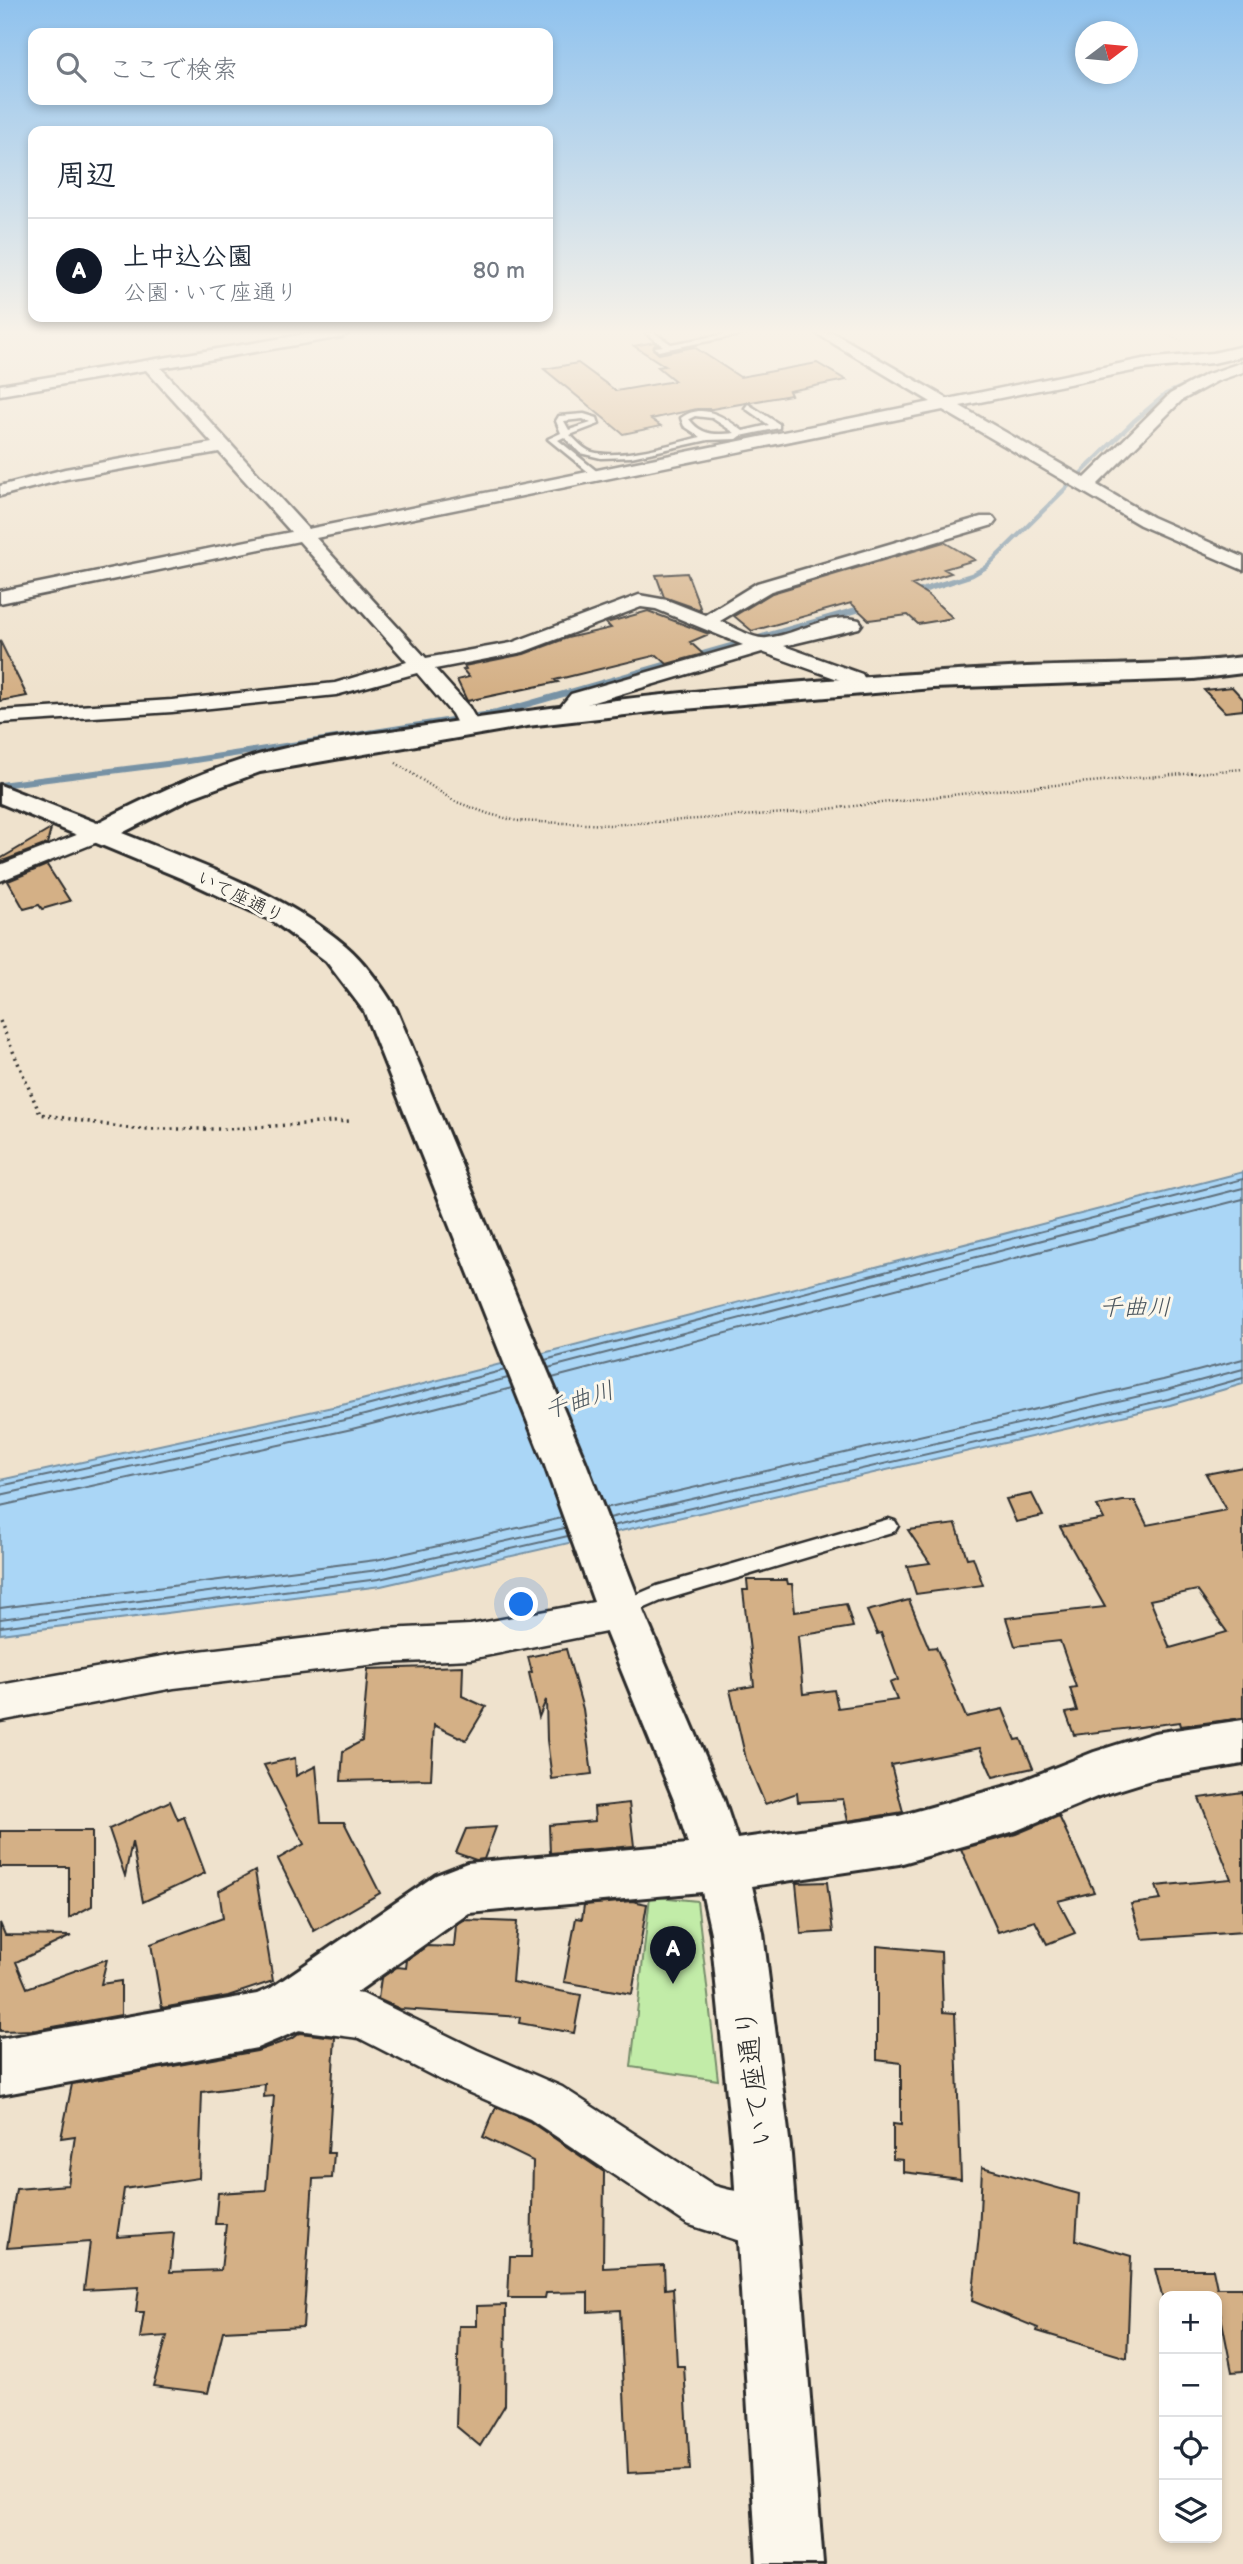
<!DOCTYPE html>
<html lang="ja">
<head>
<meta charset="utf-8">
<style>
	body { margin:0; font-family:"Balsamiq Sans","Klee One",sans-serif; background:#f6f6f7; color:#1f2937 }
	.controls { position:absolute; right:21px; bottom:21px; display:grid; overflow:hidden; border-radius:14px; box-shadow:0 4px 10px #0003 }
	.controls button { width:63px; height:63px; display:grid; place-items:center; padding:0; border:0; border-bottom:2px solid #e0e1e3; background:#fff; color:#1f2937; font:35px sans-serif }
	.compass { position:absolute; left:1075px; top:21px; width:63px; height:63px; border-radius:50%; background:#fff; box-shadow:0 4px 10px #0003; rotate:74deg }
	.you { position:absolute; left:522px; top:1605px; width:24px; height:24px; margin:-18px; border:5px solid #fff; border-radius:50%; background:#1a73e8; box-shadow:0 0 0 10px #1a73e833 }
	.badge { display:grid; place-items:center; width:46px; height:46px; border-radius:50%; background:#111827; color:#fff; font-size:23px; font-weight:700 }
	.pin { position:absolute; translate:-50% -58px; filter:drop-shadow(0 2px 4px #0008) }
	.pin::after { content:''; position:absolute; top:37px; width:24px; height:21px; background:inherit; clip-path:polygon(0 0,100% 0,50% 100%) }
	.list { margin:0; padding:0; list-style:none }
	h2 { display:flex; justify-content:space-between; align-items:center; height:91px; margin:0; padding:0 28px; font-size:30px }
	h2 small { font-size:23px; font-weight:400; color:#747a83 }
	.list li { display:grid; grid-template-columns:46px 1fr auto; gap:21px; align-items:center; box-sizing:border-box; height:105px; padding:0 28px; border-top:2px solid #e0e1e3 }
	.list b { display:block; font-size:26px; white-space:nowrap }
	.list p { margin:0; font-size:23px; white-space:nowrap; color:#747a83 }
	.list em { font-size:23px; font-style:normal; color:#747a83 }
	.icon { flex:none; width:38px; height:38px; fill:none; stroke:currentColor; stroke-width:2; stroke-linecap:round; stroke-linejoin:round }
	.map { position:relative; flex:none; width:1243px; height:2564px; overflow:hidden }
	.search { position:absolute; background:#fff; box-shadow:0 4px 10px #0003; left:28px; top:28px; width:525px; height:77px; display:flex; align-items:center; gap:18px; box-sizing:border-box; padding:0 24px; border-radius:14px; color:#747a83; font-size:26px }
	.panel { position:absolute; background:#fff; box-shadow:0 4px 10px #0003; left:28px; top:126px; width:525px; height:196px; border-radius:14px }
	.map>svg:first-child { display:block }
	.green { fill:#c2eca8; stroke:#768c6a; stroke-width:2 }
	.water { fill:#aad6f6; stroke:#7792a5; stroke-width:2 }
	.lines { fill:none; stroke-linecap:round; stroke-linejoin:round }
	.shore { stroke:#5e6f7c; stroke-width:2 }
	.stream-far1 { stroke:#7792a5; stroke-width:4.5 }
	.stream { stroke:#7792a5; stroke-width:6 }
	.building { fill:#d4b086; stroke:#2b2b2b; stroke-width:2; fill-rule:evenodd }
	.lane-casing { stroke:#2b2b2b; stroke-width:5 }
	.street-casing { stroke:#2b2b2b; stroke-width:5 }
	.secondary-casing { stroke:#2b2b2b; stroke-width:6 }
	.path-far1 { stroke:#2b2b2b; stroke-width:2.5; stroke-dasharray:1 2.5; stroke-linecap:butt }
	.path { stroke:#2b2b2b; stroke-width:3.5; stroke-dasharray:2 4.5; stroke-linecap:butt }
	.lane { fill:#fbf7ec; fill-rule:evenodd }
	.street { fill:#fbf7ec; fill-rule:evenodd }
	.secondary { fill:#fbf7ec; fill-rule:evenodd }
	.labels { text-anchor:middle; stroke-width:6; stroke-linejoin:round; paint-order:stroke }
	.far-street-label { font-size:19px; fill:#2b2b2b; stroke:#fbf7ec }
	.water-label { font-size:24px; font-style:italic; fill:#4b565e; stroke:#fbf7ec }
	.near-street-label { font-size:28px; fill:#2b2b2b; stroke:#fbf7ec }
</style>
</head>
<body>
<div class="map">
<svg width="1243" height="2564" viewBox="0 0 1243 2564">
	<rect width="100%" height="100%" fill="#efe2cd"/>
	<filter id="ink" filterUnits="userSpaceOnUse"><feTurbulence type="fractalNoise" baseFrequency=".0143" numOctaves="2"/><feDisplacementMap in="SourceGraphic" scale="14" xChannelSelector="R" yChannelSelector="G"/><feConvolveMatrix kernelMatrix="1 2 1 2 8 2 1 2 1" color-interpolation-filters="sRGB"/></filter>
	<g filter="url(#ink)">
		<path class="green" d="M650 1896 697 1901 718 2080 631 2067Z"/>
		<path class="water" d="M1243 1172V1384L1170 1405 381 1586 0 1634V1480L346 1404Z"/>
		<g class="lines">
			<path class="shore" d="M545 1360 1243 1179
				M548 1368 1243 1188
				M552 1378 1243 1199
				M0 1486 347 1411 505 1370
				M0 1495 349 1419 508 1378
				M0 1506 352 1429 512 1388
				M605 1508 1163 1380 1243 1359
				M609 1518 1166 1390 1243 1369
				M612 1526 1168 1399 1243 1378
				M0 1608 376 1560 562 1518
				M0 1619 378 1570 565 1528
				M0 1627 379 1579 568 1536"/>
			<path class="stream-far1" d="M947 583 972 575 986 567 1134 421 1166 394 1197 380"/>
			<path class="stream" d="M911 594 952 581
				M0 785 182 762 497 713 867 607"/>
		</g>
		<path class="building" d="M654 342 656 344 653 349 659 354 694 347 740 377 817 363 846 380 789 391 791 395 712 409H697L651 419 661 426 623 434 544 369 578 363 616 391 675 381 658 367 665 366 634 346Z
			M944 542 975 560 944 569 951 573 912 585 928 595 953 618 918 624 908 615 869 620 851 603 752 631 734 616 772 593Z
			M687 573 701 610 664 597 656 575Z
			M648 611 709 634 690 642 703 654 667 664 657 655 555 680 558 682 467 701 457 680 469 677 463 670 466 669 464 666 524 654 567 638 611 628 606 623Z
			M0 641 27 696 0 701Z
			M1232 687 1243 699V710L1225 712 1204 690Z
			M51 829 47 844 0 862V859Z
			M47 865 70 901 42 909 39 905 24 909 8 881Z
			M1243 1467V1718L1181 1726 1180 1722 1074 1735 1066 1713 1077 1711 1070 1688 1076 1687 1060 1641 1015 1646 1006 1618 1105 1607 1060 1527 1104 1519 1097 1506 1123 1501H1135L1147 1525 1226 1510 1206 1474ZM1197 1590 1227 1632 1170 1648 1150 1600Z
			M1032 1494 1043 1516 1016 1522 1006 1499Z
			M956 1524 967 1558 973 1557 983 1585 916 1594 907 1566 930 1563 908 1530Z
			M747 1580H787L788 1584H792L795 1612 846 1604 853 1627 798 1636 803 1694 834 1690 838 1708 897 1700 890 1683 898 1680 881 1633 877 1634 867 1611 909 1600 929 1648 936 1647 966 1717 1003 1709 1016 1740 1021 1739 1033 1768 993 1777 980 1748 891 1765 903 1812 848 1821 843 1799 798 1802 797 1793 765 1804 746 1759 730 1690 754 1686 743 1590H748Z
			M566 1649 583 1709 592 1774 552 1779 547 1740 546 1700 539 1717 529 1673 532 1672 528 1657Z
			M463 1666 462 1696 486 1707 466 1740 434 1725 431 1779 341 1781 343 1751 362 1741 368 1669Z
			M295 1758 296 1776 316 1766 321 1822H344L380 1893 314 1931 278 1859 304 1844 264 1765Z
			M1243 1792V1932L1142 1939 1131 1904 1161 1900 1156 1886 1231 1879 1199 1798Z
			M170 1801 178 1820 184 1817 205 1873 143 1902 132 1842 125 1876 109 1829Z
			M629 1803 634 1846 550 1853 549 1825 595 1821 594 1807Z
			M1059 1816 1094 1892 1058 1901 1075 1933 1047 1944 1035 1921 998 1932 961 1849 1016 1834Z
			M496 1827 484 1859 476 1860 456 1853 466 1829Z
			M0 1831H92V1906L69 1918V1867H0Z
			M255 1871 273 1981 228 1996 162 2008 151 1944 223 1918 219 1891Z
			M827 1882 833 1932 801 1934 796 1883Z
			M632 1901 647 1904 632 1994 564 1982 576 1918 582 1919 584 1905Z
			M464 1920 517 1922 512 1982 581 1995 574 2033 519 2023 520 2017 400 2009 378 1999 381 1978 397 1967 406 1968 407 1960 427 1946 454 1947 456 1925Z
			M0 1923 5 1935 71 1936 16 1962 27 1988 107 1959 101 1984 121 1981V2015L36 2030 0 2031Z
			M877 1946 941 1952 943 2012 955 2013 961 2179 903 2172V2160L893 2159V2124L901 2125V2063L877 2060Z
			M299 2033 335 2037 328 2153H334L332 2178 313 2179 303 2327 223 2331 208 2393 153 2386 167 2336 140 2338 144 2312H136L139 2287 84 2290 90 2242 7 2248 16 2189 68 2185 75 2136 61 2138 72 2084 257 2051 291 2039ZM265 2084 264 2097 274 2096 266 2190 218 2193 215 2224H226L221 2270 170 2272 174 2233 117 2237 124 2189 199 2178 202 2092Z
			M496 2107 529 2121 604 2172 603 2268 664 2265 665 2289 673 2288 677 2366H684L690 2470 628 2473 620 2310 588 2312V2292L546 2293 545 2298H508L510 2257H531L533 2161 483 2137Z
			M982 2167 1079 2194 1076 2240 1131 2256 1127 2358 1037 2331 1038 2328 972 2301 979 2235Z
			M1155 2269H1213L1217 2288H1243V2371L1232 2372 1217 2296H1162Z
			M506 2305 505 2405 480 2446 456 2426 459 2326H477V2306Z"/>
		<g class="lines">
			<defs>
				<path id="lane" d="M646 333H654L671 344 732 333H749L658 351 655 347 663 346Z
					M748 404 779 424V428L741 436 737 439 708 440 631 457 601 458 580 453 564 437 558 440 599 473 600 475 596 478 548 439 561 433 556 421 559 416 584 414 597 418 599 424 570 435C577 441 583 449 592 452 622 460 671 444 701 437L684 426 681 418C703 402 724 417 743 431L769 425 745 408ZM695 416 712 418 735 433C716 435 701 436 689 419ZM583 419 591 423 569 430 564 421Z
					M889 1519 895 1521 898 1526 895 1531 661 1601 622 1618 615 1616 613 1610 615 1604 657 1586Z"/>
				<path id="street" d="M313 333H349L342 337 161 368 308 529 931 402 816 333H834L948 399 1143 359 1213 353 1243 346V356L1213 363 1143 369 960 406 1085 478 1170 394 1205 375 1243 362V372L1217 381 1182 400 1097 485 1152 517 1243 557V570L1140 525 943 410 316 538 426 658 511 643 639 595 667 600 705 615 757 583 981 517H993L996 521 993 525 771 591 720 621C733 626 754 640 767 638 797 635 829 612 859 620L862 624 859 628 784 646 862 674 869 686 865 690H851L846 682 762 652 587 704 583 707 586 712 583 717H567L561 706 571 694 743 645 656 609 641 607 523 652 435 669 469 707 481 728 478 733H462L452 714 417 673 336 695 172 712 0 723V711L172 700 335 683 407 662 299 541 0 603V591L291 532 219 452 66 479 0 496V486L65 469 212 443 146 370 0 395V385Z
					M97 827 105 829 109 834 105 839 0 881V865Z
					M621 1597 634 1602 640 1613 634 1624 621 1629 470 1659 385 1663 174 1688 0 1721V1685L174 1654 385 1629 470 1625Z
					M290 1985 363 1994 477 2050 562 2087 715 2186C738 2193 762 2194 785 2203L792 2220 785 2237 768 2244 740 2241 687 2224 530 2119 445 2082 359 2038 290 2029 274 2023 268 2007 274 1991Z"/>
				<path id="secondary" d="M1243 657V673L1194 679 933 688 661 711 527 726 260 772 192 797 122 833C198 864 282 892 346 946 365 962 383 988 396 1009L586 1463 644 1613 724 1800 737 1839 899 1816 1014 1784 1094 1752 1154 1733 1243 1720V1764L1154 1779 1099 1796 1015 1831 899 1864 752 1886 763 1933 791 2155 823 2564H757L733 2155 711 1933 702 1892 469 1913 309 2026 257 2048 0 2095V2039L257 1994 271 1988 436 1875 467 1863 688 1844 674 1800 598 1613 544 1463 364 1011 326 961 273 921 183 879 0 803V785L97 823C144 799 191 776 242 760 302 740 370 735 432 725 629 694 828 678 1027 667 1099 664 1171 666 1243 657Z"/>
			</defs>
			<use href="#lane" class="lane-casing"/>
			<use href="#street" class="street-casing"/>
			<use href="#secondary" class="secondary-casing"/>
			<path class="path-far1" d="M1165 333 1181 341
				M396 763 454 801 489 814 517 821 610 825 801 812 996 790 1243 769"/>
			<path class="path" d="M0 1021 40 1114 132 1129H228L349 1121"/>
			<use href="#lane" class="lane"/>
			<use href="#street" class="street"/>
			<use href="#secondary" class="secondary"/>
		</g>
	</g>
	<linearGradient id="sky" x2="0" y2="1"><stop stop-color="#8fc2ee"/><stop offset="0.48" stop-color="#f8f2e8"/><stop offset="1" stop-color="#f8f2e8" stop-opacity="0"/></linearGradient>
	<rect width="1243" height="692" fill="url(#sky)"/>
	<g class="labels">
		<g class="far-street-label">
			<text transform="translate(241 896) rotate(26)" y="7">いて座通り</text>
		</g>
		<g class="water-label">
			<text x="1135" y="1315">千曲川</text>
			<text transform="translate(579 1400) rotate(-18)" y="8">千曲川</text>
		</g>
		<g class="near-street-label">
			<text transform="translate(753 2078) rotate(-97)" y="10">いて座通り</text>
		</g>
	</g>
</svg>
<div class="controls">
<button>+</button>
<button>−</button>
<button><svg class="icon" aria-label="locate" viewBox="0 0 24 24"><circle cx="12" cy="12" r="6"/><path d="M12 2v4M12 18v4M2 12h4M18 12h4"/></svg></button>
<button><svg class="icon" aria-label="layers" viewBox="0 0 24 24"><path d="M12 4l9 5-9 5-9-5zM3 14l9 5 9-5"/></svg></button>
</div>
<svg class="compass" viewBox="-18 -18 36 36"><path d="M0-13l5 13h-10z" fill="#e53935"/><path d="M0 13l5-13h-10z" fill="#747a83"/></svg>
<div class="you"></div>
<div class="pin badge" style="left:673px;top:1984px">A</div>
<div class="search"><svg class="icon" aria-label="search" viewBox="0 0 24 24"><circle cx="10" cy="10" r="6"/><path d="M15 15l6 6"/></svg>ここで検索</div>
<section class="panel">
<h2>周辺<small></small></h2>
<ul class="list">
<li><span class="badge">A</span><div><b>上中込公園</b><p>公園 · いて座通り</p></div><em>80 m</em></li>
</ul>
</section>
</div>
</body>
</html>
